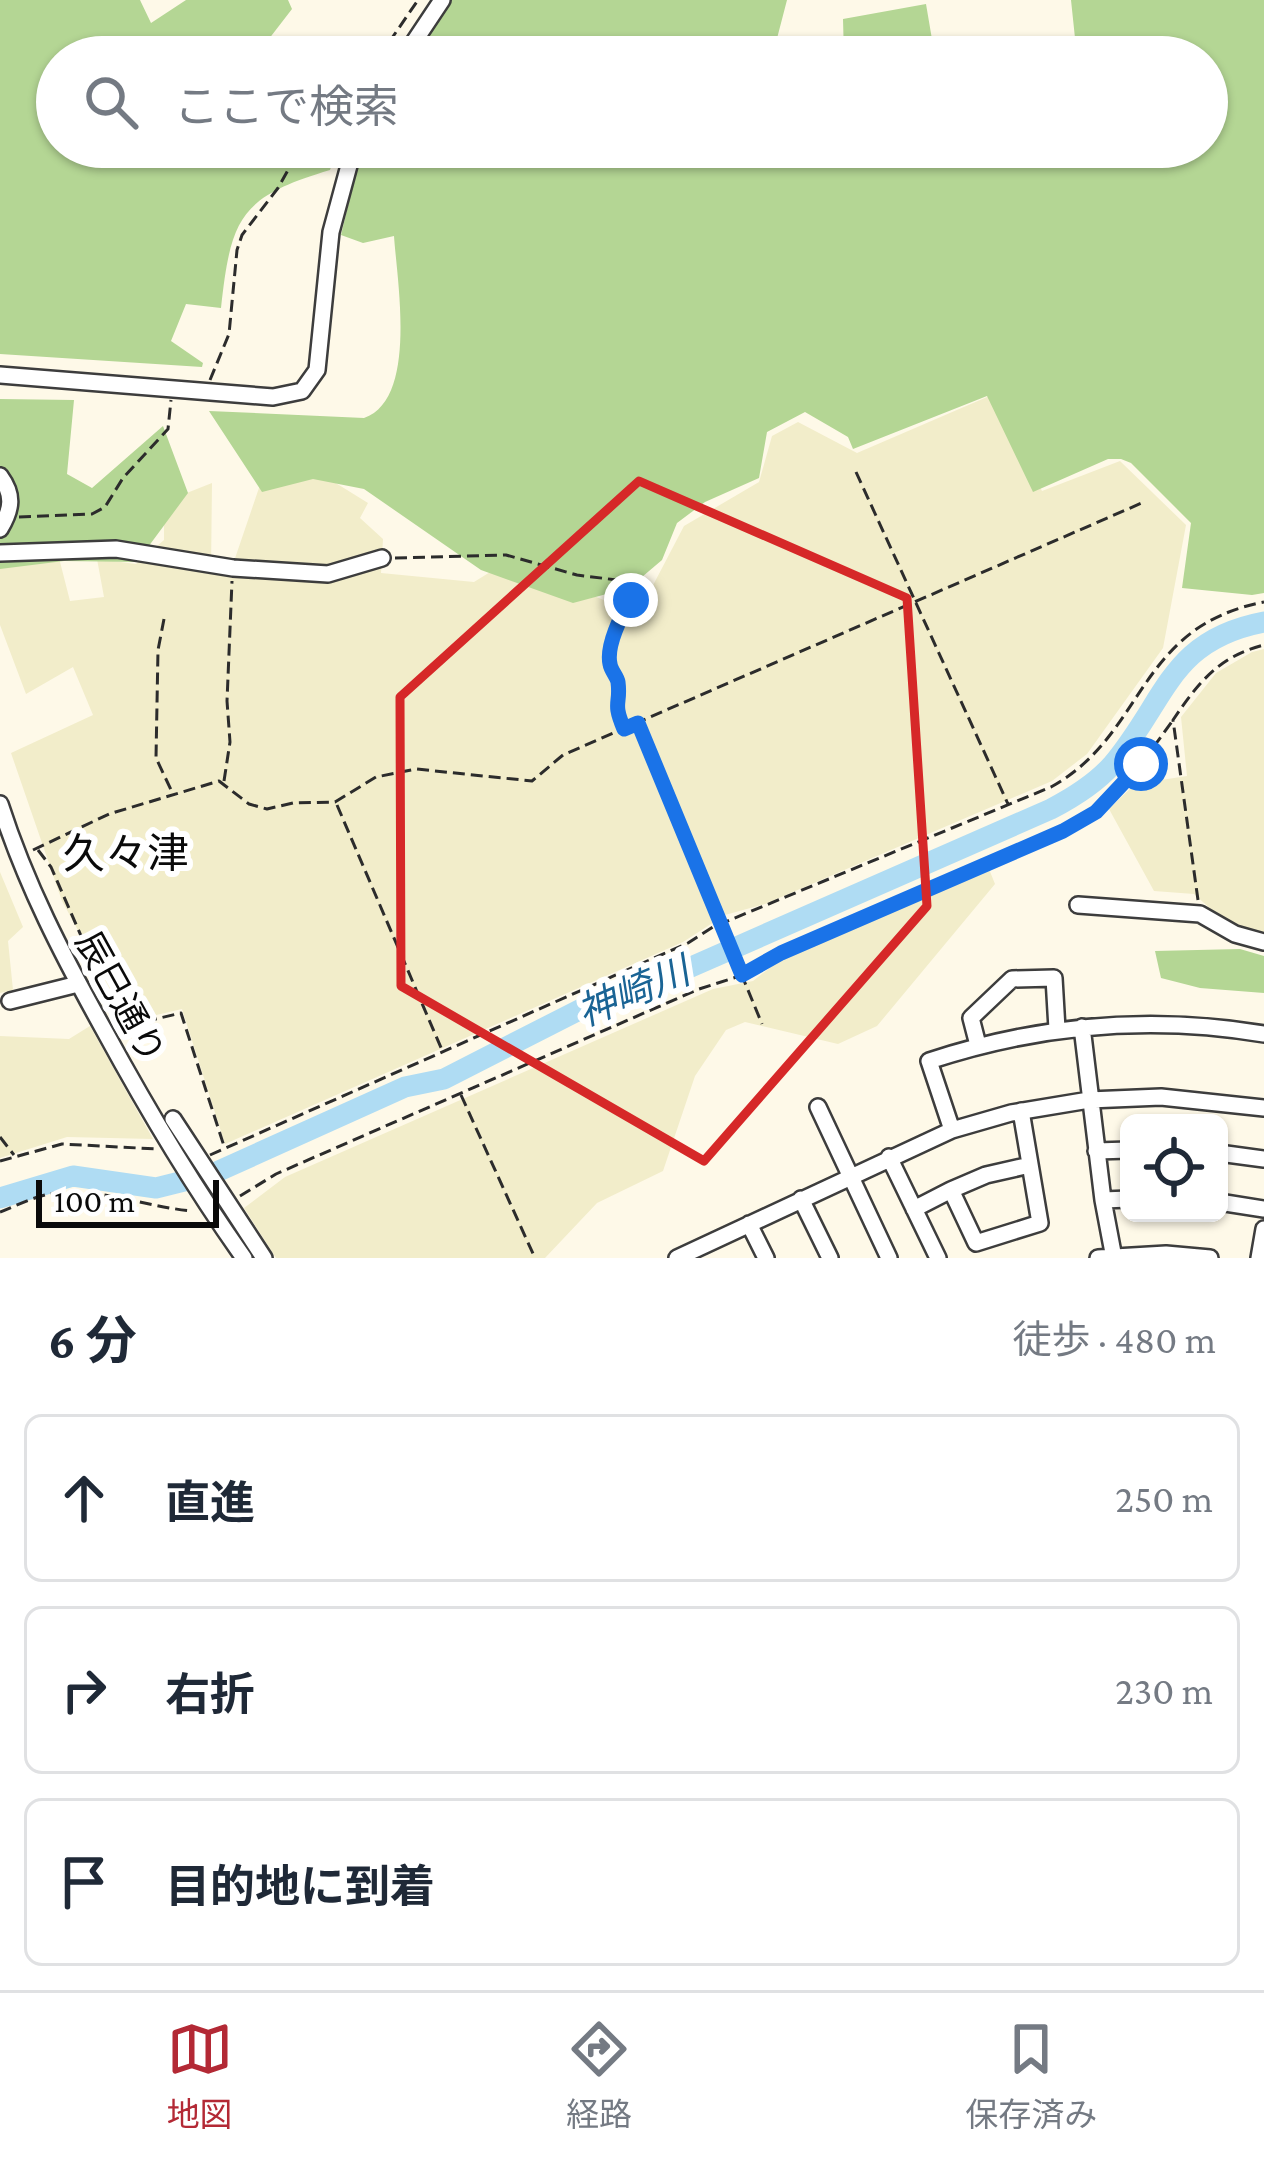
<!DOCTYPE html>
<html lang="ja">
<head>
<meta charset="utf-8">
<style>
	body { margin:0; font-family:"Crimson Pro","Noto Sans JP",serif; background:#f6f6f7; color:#1f2937 }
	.controls { position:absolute; right:36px; bottom:36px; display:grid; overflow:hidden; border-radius:18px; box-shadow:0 3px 9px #0004 }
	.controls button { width:108px; height:108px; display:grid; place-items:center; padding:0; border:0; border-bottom:3px solid #e0e1e3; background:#fff; color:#1f2937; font:60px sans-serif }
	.scale { position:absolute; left:36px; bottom:30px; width:183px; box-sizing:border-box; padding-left:12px; border:6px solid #0a0a0a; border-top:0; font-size:33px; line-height:42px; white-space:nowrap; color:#0a0a0a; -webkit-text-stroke:9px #fff; paint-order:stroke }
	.stop { position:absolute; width:36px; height:36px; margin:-27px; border:9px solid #1a73e8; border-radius:50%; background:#fff }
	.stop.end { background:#1a73e8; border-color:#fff; box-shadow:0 3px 12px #0008 }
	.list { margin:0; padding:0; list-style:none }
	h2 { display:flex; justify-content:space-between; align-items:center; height:156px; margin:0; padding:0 48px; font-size:51px }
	h2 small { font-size:39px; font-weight:400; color:#747a83 }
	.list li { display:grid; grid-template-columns:78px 1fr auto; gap:36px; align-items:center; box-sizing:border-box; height:168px; margin:0 24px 24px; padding:0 24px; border:3px solid #e0e1e3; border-radius:18px }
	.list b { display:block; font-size:45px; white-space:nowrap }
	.list em { font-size:39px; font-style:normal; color:#747a83 }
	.icon { flex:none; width:66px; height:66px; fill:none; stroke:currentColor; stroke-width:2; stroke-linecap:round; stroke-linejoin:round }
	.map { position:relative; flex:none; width:1264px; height:1258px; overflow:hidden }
	.search { position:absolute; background:#fff; box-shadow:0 3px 9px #0004; left:36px; right:36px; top:36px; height:132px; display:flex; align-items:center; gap:30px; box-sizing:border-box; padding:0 42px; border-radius:66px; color:#747a83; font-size:45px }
	.sheet { height:732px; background:#fff }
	nav { display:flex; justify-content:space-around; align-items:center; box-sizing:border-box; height:168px; border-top:3px solid #e0e1e3; background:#fff; font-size:33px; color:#747a83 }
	nav a { display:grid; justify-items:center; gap:6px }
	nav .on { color:#b32935 }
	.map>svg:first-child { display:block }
	.farmland { fill:#f2edca }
	.forest { fill:#b4d694 }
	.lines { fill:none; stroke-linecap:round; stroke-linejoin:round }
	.river { stroke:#afdcf3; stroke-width:21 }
	.minor-casing { stroke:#3d3d3d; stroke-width:20 }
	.path { stroke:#2c2c2c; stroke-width:3; stroke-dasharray:12 6; stroke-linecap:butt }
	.minor { stroke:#fff; stroke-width:15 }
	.route { stroke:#1a73e8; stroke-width:15 }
	.marked { fill:none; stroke:#d62828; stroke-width:9; stroke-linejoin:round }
	.labels { text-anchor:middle; stroke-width:12; stroke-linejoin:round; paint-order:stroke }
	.street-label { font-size:36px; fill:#0a0a0a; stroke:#fff }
	.water-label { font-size:39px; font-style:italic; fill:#1a6495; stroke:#fff }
	.quarter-label { font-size:42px; fill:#0a0a0a; stroke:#fff }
</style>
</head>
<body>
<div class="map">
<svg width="1264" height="1258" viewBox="0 0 1264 1258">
	<rect width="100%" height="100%" fill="#fef9e8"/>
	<path class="farmland" d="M994 394 1042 491 1120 461 1186 525 1163 648 1087 754 1052 781 765 904 725 915 683 942 225 1144 182 1009 135 1020 125 1016 62 901 11 753 93 715 73 667 26 694 0 625V560L58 554 70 601 104 597 97 559 136 564 164 540V502L212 483 211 570 230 573 260 485 318 472 368 503 360 518 383 539 381 573 474 582 508 561 638 614 684 526 759 482 772 436 798 422 857 453Z
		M1264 649V938L1233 929 1194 894 1154 891 1109 809 1135 784 1187 776 1181 717 1216 673 1252 652Z
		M989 869 995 884 877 1026 838 1044 745 1022 726 1030 695 1076 663 1171 597 1203 545 1258H276L244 1208 285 1177 713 989 753 981 786 955Z
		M0 872 23 927 8 941 13 990 0 993Z
		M90 1026 153 1139 67 1137 0 1158V1036L69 1039Z"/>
	<path class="forest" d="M0 0H140L151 23 186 0H288L292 9 255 57H57V147H338L330 170C240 197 231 217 221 308L186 304 171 341 203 363 202 367 0 354Z
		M449 0H787L774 50 808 57H412Z
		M1071 0H1264V593L1252 595 1182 588 1191 523 1131 463 1121 459H1108L1033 492 987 396 853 449 848 437 805 412 767 432 759 478 705 502 677 523 662 560 629 588 573 603 481 570 364 489 313 479 262 492 209 411 364 418C418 399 397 281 394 236L363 243 341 235 362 147H1207V57H1077Z
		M926 4 935 57H844L843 19Z
		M0 399 74 400 67 474 92 488 163 426 188 493 137 562 64 561 0 569Z
		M1240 949 1264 956V993L1200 988 1161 978 1155 951Z"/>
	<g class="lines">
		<path class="river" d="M0 1198 73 1176 156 1188 212 1174 405 1087 444 1079 587 1006 691 967 1051 809C1074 797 1095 784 1112 765 1167 700 1169 640 1264 622"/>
		<defs>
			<path id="minor" d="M404 57 442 0
				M0 375 273 397 302 391 317 370 331 232 354 147
				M0 476C14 495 12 509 0 529
				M0 553 116 549 233 568 328 574 382 558
				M0 804C26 885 63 956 104 1030 147 1109 192 1185 244 1258
				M1078 905 1200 914 1235 934 1264 942
				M10 1001 78 984
				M1082 1027 1103 1200 1114 1258
				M978 1045 971 1018 1012 979 1054 978 1057 1029
				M818 1107 889 1258
				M173 1119 264 1258
				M952 1130 929 1061C1038 1025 1151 1015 1264 1034
				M1096 1151 1129 1150
				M1219 1153 1264 1159
				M889 1157 938 1258
				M951 1190 986 1175 1030 1165
				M801 1199 830 1258
				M1103 1200 1129 1199
				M1219 1202 1264 1209
				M914 1209 951 1190 976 1243 1040 1223 1021 1111
				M749 1224 766 1258
				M677 1258 952 1130 1011 1113 1089 1100 1161 1097 1264 1108
				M1098 1258 1166 1254 1210 1258
				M1259 1258 1264 1229"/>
		</defs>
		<use href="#minor" class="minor-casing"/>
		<path class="path" d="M379 57 418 0
			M210 380 229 334 237 250 242 235 278 188 301 147
			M856 472 1008 804
			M19 517 92 514 105 507 123 478 168 429 171 400
			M395 558 506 555 577 575 617 580 631 600C621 615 607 645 610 664 611 670 617 675 618 681 621 702 611 700 624 728
			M164 619 158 650 156 758 173 794
			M638 724 762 1024
			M224 781 230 742 227 701 232 581
			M337 805 442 1050
			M33 850 109 814 219 781 249 804 267 809 293 803 335 802 376 777 416 769 532 781 563 755 1144 502
			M38 850 51 867 116 1016 130 1025 181 1013 224 1146
			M1198 900 1173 720C1198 683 1219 656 1264 645
			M461 1095 535 1258
			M0 1137 14 1155
			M210 1155 688 943 713 927 1051 787C1147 734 1135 627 1264 602
			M0 1161 62 1144 157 1149
			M240 1196 276 1174 699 989 743 975 781 953 1063 831C1112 805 1141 765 1173 720
			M0 1212C18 1205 37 1195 56 1193 101 1188 147 1207 192 1211"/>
		<use href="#minor" class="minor"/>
	</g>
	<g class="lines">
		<path class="route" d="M631 600C621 615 606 646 610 664 611 671 617 676 618 682 621 705 612 701 624 729L638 723 742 975 781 953 1063 831 1096 812 1141 764"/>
	</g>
	<path class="marked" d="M639 481 907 598 927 906 704 1161 401 986 400 697Z"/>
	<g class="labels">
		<g class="street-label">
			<text transform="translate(121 997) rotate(61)" y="13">辰巳通り</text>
		</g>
		<g class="water-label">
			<text transform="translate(633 991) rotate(-23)" y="14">神崎川</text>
		</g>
		<g class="quarter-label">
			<text x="126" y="868">久々津</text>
		</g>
	</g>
</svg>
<div class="controls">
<button><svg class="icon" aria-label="locate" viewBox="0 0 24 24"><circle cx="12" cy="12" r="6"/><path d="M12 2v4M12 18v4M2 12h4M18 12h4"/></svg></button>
</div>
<div class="scale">100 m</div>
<div class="stop" style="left:1141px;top:764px"></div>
<div class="stop end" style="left:631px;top:600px"></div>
<div class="search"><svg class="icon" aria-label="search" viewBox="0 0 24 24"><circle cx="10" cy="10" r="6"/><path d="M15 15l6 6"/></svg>ここで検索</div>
</div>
<section class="sheet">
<h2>6 分<small>徒歩 · 480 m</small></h2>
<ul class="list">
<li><svg class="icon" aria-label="ahead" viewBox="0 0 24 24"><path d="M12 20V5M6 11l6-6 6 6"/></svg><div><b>直進</b></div><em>250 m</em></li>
<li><svg class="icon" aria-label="right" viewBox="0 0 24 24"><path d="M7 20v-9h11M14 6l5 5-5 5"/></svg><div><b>右折</b></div><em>230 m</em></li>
<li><svg class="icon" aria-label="arrive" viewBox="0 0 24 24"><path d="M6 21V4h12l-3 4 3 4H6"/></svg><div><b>目的地に到着</b></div></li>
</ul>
</section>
<nav>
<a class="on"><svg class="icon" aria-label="map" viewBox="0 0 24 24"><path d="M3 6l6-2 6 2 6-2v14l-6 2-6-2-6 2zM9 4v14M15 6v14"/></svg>地図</a>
<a><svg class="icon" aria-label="directions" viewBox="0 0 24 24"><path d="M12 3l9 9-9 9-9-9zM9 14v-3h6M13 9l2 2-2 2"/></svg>経路</a>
<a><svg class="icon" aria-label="saved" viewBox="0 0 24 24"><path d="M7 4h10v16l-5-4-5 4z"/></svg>保存済み</a>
</nav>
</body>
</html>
